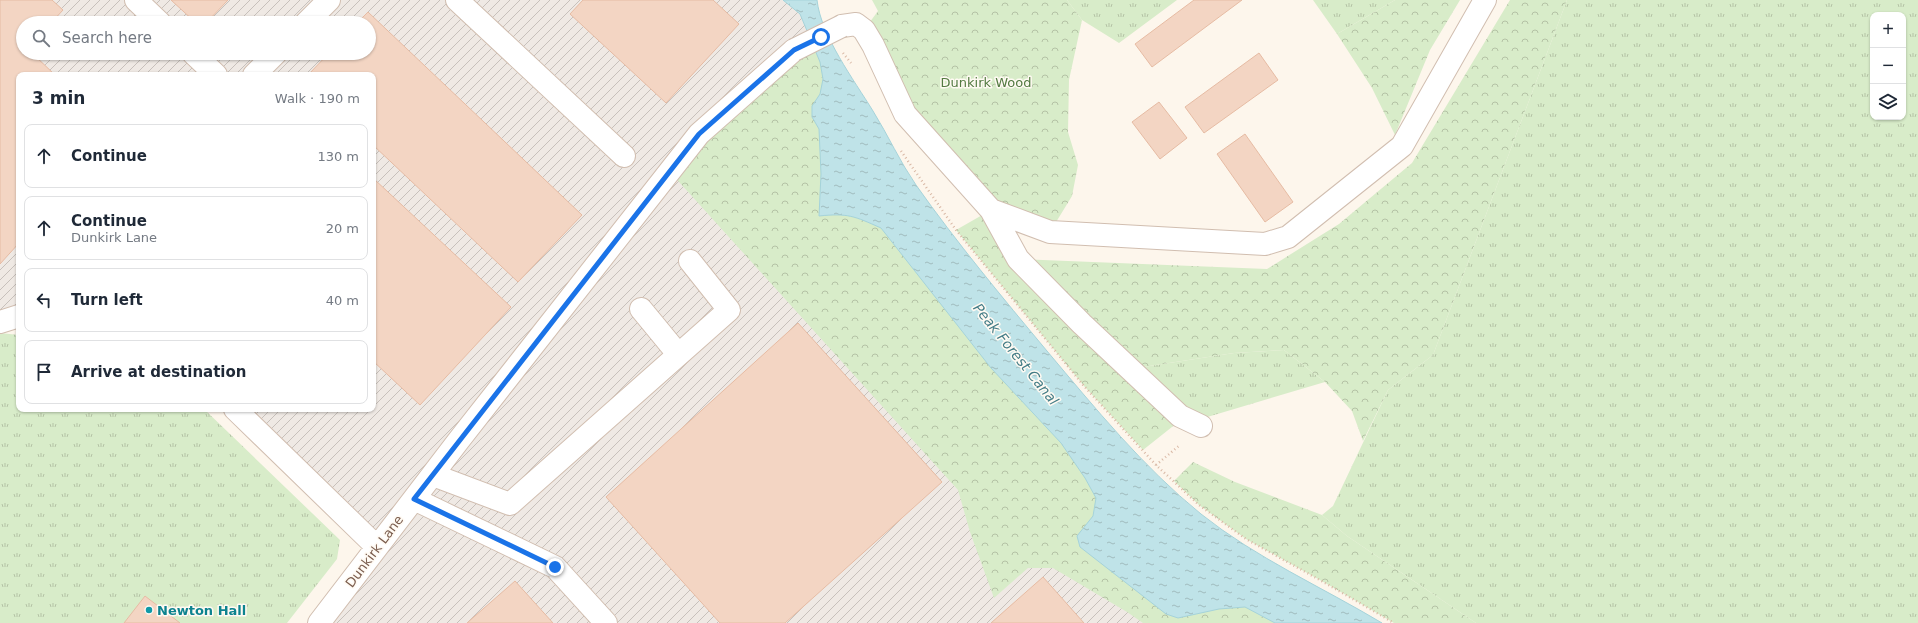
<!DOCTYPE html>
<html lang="en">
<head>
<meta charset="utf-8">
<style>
	body { margin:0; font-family:"DejaVu Sans",sans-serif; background:#f6f6f7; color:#1f2937 }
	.controls { position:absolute; right:12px; top:12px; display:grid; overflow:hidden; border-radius:8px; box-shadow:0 1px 3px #0004 }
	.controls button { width:36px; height:36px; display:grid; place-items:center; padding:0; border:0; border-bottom:1px solid #e0e1e3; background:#fff; color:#1f2937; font:20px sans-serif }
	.stop { position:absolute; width:12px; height:12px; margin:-9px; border:3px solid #1a73e8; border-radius:50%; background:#fff }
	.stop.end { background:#1a73e8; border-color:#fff; box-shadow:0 1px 4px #0008 }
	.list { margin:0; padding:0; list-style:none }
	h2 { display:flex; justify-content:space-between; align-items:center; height:52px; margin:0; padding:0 16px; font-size:17px }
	h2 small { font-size:13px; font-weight:400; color:#747a83 }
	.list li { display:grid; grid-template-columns:26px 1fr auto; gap:12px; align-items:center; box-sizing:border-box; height:64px; margin:0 8px 8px; padding:0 8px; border:1px solid #e0e1e3; border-radius:8px }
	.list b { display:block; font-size:15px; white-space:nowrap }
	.list p { margin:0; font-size:13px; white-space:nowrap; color:#747a83 }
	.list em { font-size:13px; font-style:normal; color:#747a83 }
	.icon { flex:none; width:22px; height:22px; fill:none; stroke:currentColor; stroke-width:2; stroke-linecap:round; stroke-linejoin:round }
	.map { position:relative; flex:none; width:1918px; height:623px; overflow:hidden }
	.search { position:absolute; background:#fff; box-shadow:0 1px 3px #0004; left:16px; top:16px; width:360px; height:44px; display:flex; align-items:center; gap:10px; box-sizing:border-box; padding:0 14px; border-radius:22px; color:#747a83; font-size:15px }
	.panel { position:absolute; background:#fff; box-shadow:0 1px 3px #0004; left:16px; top:72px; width:360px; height:340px; border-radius:8px }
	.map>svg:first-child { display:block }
	.industrial { fill:url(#industrial-furrows); fill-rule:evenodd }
	.grass { fill:url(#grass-tufts); fill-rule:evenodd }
	.forest { fill:url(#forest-crowns) }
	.water { fill:url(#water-ripples); stroke:#a5d3da }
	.building { fill:#f3d5c3; stroke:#e6bba3 }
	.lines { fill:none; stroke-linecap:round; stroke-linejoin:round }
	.minor-casing { stroke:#d1beb0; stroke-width:24 }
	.path { stroke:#d9b8a5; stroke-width:2.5; stroke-dasharray:1 3; stroke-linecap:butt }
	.minor { stroke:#fff; stroke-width:22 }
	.minor-bridge-casing { stroke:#d1beb0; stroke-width:24; stroke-linecap:butt }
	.minor-bridge { stroke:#fff; stroke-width:22 }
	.route { stroke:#1a73e8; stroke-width:5 }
	.culture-dot { fill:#0f9aa8; stroke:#fffaf3; stroke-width:1.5 }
	.labels { text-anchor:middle; stroke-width:3; stroke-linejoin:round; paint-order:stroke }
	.park-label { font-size:13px; fill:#537a41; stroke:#fffaf3 }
	.street-label { font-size:13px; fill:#7a5c4d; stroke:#fffaf3 }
	.culture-label { font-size:13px; font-weight:bold; fill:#0d838f; stroke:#fffaf3; text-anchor:start }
	.water-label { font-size:14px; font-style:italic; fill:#437c86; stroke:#fffaf3 }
</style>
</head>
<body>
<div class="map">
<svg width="1918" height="623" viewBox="0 0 1918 623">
	<defs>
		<pattern id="industrial-furrows" width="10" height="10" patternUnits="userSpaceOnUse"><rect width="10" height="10" fill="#efe9e4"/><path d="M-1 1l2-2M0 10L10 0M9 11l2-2" fill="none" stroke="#c7c0bb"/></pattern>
		<pattern id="grass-tufts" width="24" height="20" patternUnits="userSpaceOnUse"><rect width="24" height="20" fill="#d8ecc9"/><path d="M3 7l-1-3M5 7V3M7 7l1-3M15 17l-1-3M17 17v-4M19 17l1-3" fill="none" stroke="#b4c2a5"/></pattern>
		<pattern id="forest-crowns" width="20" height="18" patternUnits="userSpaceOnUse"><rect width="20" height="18" fill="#d8ecc9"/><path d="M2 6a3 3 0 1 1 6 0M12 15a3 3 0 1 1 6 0" fill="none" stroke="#b4c2a5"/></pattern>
		<pattern id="water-ripples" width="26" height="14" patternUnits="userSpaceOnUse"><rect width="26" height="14" fill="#bfe3e8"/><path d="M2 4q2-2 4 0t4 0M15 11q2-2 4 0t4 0" fill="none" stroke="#a0bbbe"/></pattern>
	</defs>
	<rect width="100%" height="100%" fill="#fdf6ec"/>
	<path class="industrial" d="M0 0H804L836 71 1094 450 1327 623H319L377 547 235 409H373V75H19V316L0 322ZM23 23H369V53H23Z"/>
	<path class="grass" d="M1067 0H1177L1119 43 1082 20Z
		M1313 0H1395L1337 34Z
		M1567 0H1918V623H1476L1347 536 1322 515 1333 506 1388 390 1433 355ZM1873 15H1903V117H1873Z
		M0 333 19 335V409H204L340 540 337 559 287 623H0Z
		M1284 350 1325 382 1204 418 1201 426 1130 369 1234 353Z"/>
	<path class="forest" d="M872 0H1067L1082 20 1069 80 1068 132 1078 165 1072 196 1050 232 992 210 1018 259 1267 269 1339 224 1412 163 1510 0H1567L1433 355 1388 390 1363 441 1352 411 1325 382 1284 350 1234 353 1130 369 1177 423 1143 450 1084 386 956 230 991 210 905 114 864 30 878 11Z
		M1395 0H1460L1430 50 1395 135 1372 88 1337 34Z
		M821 37 836 71 1094 450 1327 623H1143L1127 612 1053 568H1028L994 598 970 532 958 490 670 172Z
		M1193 462 1235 482 1322 515 1347 536 1476 623H1394L1327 584 1246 539 1199 505 1174 481Z"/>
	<path class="water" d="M783 0H817C821 36 854 80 873 111 888 135 900 162 916 185 957 243 1002 297 1047 351 1095 408 1143 467 1201 514 1256 558 1322 587 1382 623H1275L1245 607 1219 609 1178 618 1166 614 1080 547 1077 536 1093 516 1096 498 1085 478 1061 443 991 368 881 228C854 216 848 213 819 216L821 174 819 129 812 117V106L820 94 823 79 820 62 800 14Z"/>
	<path class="building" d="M0 0H52L63 10 51 23H23V53H32L55 75H19V243L0 264Z
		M171 0H228L206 23H196Z
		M583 0H713L739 24 666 103 570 14Z
		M1194 0H1242L1152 67 1135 44Z
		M368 12 582 215 518 282 373 145V75H308L329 53H369V23H357Z
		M1259 53 1278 80 1204 133 1185 107Z
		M1159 102 1187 138 1160 159 1132 122Z
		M1245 134 1293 202 1265 222 1217 154Z
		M373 178 511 307 420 405 373 361Z
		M798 323 942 482 785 623H720L606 497Z
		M1043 577 1084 623H991Z
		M515 581 553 623H467Z
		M145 596 180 623H124Z"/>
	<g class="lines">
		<defs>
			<path id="minor" d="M136 0 160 23
				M457 0 624 156
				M306 23 329 0
				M842 26 856 24 864 30 873 45 905 114 991 210 1050 232 1265 244 1288 237 1402 146 1485 0
				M193 53 216 75
				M254 75 276 53
				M991 210 1018 259 1082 324 1180 416 1201 426
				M641 309 678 354
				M0 322 19 316
				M235 409 377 547
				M433 475 510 504 729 310 690 261
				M414 499 555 567 606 623
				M319 623 459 440 699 134 794 50"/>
		</defs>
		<use href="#minor" class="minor-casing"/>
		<path class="path" d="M843 53 851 63
			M901 151 956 230 1084 386 1156 465 1199 505 1246 539 1327 584 1394 623
			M1156 465 1180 445"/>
		<use href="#minor" class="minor"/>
		<defs>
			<path id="minor-bridge" d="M794 50 842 26"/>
		</defs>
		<use href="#minor-bridge" class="minor-bridge-casing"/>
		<use href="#minor-bridge" class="minor-bridge"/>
	</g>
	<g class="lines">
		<path class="route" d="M555 567 414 499 699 134 794 50 821 37"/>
	</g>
	<circle class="culture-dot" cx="149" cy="610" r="4"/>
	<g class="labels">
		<g class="park-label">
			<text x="986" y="87">Dunkirk Wood</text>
		</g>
		<g class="street-label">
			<text transform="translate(374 551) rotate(-53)" y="5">Dunkirk Lane</text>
		</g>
		<g class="culture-label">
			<text x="157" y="615">Newton Hall</text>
		</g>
		<g class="water-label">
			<text transform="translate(1016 354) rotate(51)" y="5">Peak Forest Canal</text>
		</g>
	</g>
</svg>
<div class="controls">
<button>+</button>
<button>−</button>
<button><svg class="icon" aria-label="layers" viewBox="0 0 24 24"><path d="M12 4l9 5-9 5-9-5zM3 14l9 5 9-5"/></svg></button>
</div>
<div class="stop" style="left:821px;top:37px"></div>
<div class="stop end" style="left:555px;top:567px"></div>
<div class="search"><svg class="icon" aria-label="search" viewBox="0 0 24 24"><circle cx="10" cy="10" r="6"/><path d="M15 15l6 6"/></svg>Search here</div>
<section class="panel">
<h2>3 min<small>Walk · 190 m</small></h2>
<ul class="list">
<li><svg class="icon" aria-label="ahead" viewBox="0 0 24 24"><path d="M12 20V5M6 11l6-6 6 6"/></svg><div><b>Continue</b></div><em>130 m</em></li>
<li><svg class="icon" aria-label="ahead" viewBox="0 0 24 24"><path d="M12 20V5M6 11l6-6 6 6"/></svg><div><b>Continue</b><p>Dunkirk Lane</p></div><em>20 m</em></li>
<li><svg class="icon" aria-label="left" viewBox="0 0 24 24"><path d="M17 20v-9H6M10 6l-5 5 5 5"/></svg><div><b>Turn left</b></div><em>40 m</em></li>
<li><svg class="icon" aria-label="arrive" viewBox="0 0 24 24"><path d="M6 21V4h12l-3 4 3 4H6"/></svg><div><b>Arrive at destination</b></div></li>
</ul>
</section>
</div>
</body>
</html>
